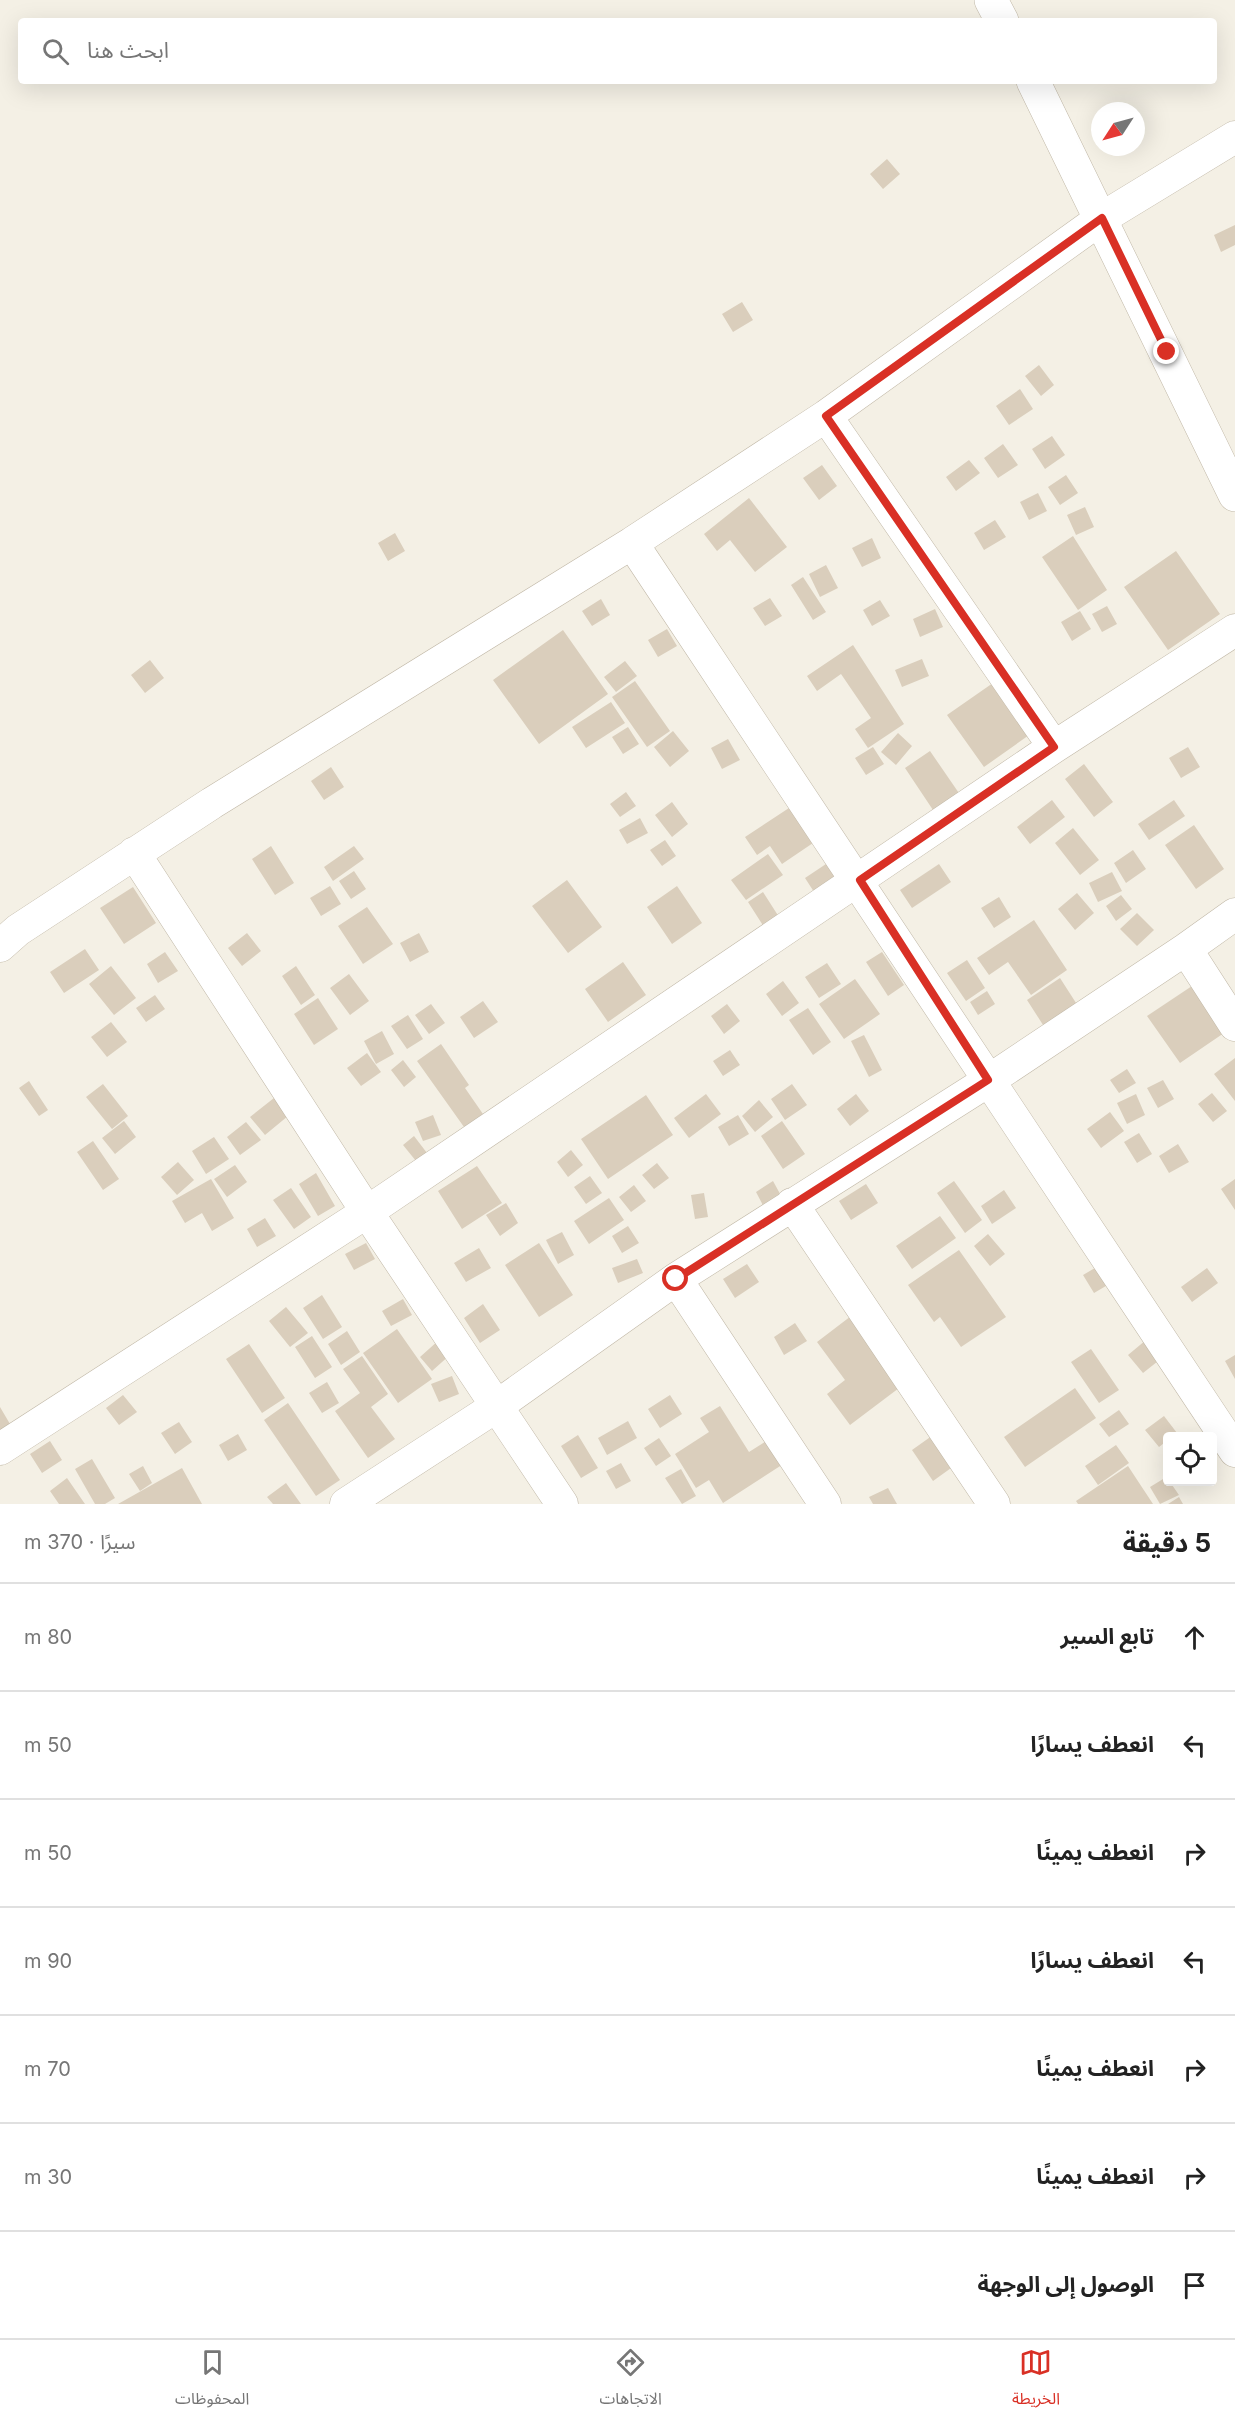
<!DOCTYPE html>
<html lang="ar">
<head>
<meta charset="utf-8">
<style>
	body { margin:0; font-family:Inter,"Noto Sans Arabic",sans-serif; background:#f2f2f2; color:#222; direction:rtl }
	.controls { position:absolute; right:18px; bottom:18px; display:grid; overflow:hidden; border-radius:6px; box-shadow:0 6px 24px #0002 }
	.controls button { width:54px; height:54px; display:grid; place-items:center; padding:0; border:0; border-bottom:2px solid #e0e0e0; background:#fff; color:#222; font:30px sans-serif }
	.compass { position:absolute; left:1091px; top:102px; width:54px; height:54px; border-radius:50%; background:#fff; box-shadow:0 6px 24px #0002; rotate:234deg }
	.stop { position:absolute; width:18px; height:18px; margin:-14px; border:4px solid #d93025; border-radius:50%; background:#fff }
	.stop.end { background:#d93025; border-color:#fff; box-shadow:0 2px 6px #0008 }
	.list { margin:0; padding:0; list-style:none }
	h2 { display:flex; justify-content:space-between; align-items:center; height:78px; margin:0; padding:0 24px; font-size:26px }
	h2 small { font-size:20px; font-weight:400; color:#767676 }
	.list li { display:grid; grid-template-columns:39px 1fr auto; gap:18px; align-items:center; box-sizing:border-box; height:108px; padding:0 24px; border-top:2px solid #e0e0e0 }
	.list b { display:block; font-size:22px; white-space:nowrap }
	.list em { font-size:20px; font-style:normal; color:#767676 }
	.icon { flex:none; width:33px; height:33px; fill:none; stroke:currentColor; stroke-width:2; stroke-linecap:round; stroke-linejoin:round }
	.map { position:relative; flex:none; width:1235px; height:1504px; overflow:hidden; direction:ltr }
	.search { position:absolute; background:#fff; box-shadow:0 6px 24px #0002; left:18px; right:18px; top:18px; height:66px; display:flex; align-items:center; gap:15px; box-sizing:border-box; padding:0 21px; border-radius:6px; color:#767676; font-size:22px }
	.sheet { height:834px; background:#fff }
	nav { display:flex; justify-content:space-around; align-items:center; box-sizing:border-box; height:84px; border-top:2px solid #e0e0e0; background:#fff; font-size:16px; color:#767676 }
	nav a { display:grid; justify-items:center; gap:3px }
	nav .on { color:#d93025 }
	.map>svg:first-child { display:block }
	.building { fill:#dacebc }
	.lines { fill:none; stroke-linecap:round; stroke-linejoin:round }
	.minor-casing { stroke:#c1b8a7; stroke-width:33 }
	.tertiary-casing { stroke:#c1b8a7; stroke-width:34 }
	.minor { stroke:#fff; stroke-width:32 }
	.tertiary { stroke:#fff; stroke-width:33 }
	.route { stroke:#d93025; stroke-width:8 }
</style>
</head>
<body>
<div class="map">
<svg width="1235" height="1504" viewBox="0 0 1235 1504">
	<rect width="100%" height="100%" fill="#f4f0e5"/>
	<path class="building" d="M887 159 900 174 883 189 870 174Z
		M1235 225V245L1221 252 1214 235Z
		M742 302 753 320 733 332 722 314Z
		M1039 365 1054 385 1041 396 1025 376Z
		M1020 389 1033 409 1009 425 996 406Z
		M1052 436 1065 455 1045 469 1032 449Z
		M1003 444 1018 465 998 478 984 458Z
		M969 460 980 473 956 491 946 477Z
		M822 465 837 486 819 500 803 478Z
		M1066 475 1078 493 1060 505 1048 487Z
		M1038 493 1047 511 1029 520 1020 502Z
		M749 498 787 547 755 572 730 540 717 551 704 534Z
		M1085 507 1094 527 1076 535 1067 515Z
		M995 520 1006 537 984 550 974 533Z
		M395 533 405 551 388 561 378 543Z
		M1073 536 1107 590 1078 610 1042 557Z
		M872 538 881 558 862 567 852 548Z
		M1176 551 1220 614 1168 650 1124 587Z
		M826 565 838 588 820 597 809 574Z
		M803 577 826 612 813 620 791 585Z
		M770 598 782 616 765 626 753 608Z
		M601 599 610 615 592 626 582 611Z
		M880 600 890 616 872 626 863 610Z
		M1107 606 1117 624 1102 632 1092 614Z
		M935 609 943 627 920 637 913 619Z
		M1080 611 1091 629 1072 641 1061 622Z
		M667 629 677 646 658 657 648 640Z
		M563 630 608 694 539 744 493 680Z
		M853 645 904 724 868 748 855 729 871 718 841 674 817 691 807 676Z
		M922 659 929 676 902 687 895 670Z
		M150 660 164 678 145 693 131 675Z
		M625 661 637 676 616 692 604 677Z
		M1003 676 1039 728 984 767 947 715Z
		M635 681 670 731 647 747 612 697Z
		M611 702 625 723 586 748 572 727Z
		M628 727 639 744 623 754 612 737Z
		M673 731 689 751 670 767 654 747Z
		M898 733 912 746 896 765 881 752Z
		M728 739 740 760 722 769 711 748Z
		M873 747 884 764 866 775 855 758Z
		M1188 747 1200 767 1181 778 1169 758Z
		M930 751 963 799 937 816 905 768Z
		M1084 764 1113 802 1094 817 1065 779Z
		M331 767 344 787 324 800 311 781Z
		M626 792 636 806 620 817 610 804Z
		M1052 800 1065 817 1030 844 1017 827Z
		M1174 800 1185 816 1149 840 1138 824Z
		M672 802 688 824 672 837 655 815Z
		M789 808 813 843 782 864 770 846 757 855 745 837Z
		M640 818 648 833 627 844 619 830Z
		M1194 825 1224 869 1196 889 1165 845Z
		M1073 828 1099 860 1080 875 1055 843Z
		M665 840 676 856 662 866 650 850Z
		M271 846 294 883 275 895 252 859Z
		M354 846 364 859 333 881 324 867Z
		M1133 850 1146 869 1126 883 1114 863Z
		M768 854 783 875 746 900 731 880Z
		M829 862 840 878 816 895 805 878Z
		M939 864 951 882 912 908 900 890Z
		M354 871 366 889 351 899 339 881Z
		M1112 872 1122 891 1098 902 1089 883Z
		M567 880 602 927 568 953 532 906Z
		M330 886 341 904 321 916 310 898Z
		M677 886 702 923 672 944 647 907Z
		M133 887 156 923 124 944 100 908Z
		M763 892 779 917 764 927 748 902Z
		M1077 893 1094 913 1075 930 1058 909Z
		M1121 895 1132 909 1116 921 1106 906Z
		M999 897 1011 917 994 928 981 908Z
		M367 907 393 944 363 964 338 926Z
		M1137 913 1154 930 1137 946 1120 929Z
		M1034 920 1067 970 1031 995 1008 962 989 975 977 958Z
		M247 933 261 951 242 966 228 948Z
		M419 933 429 952 410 962 400 943Z
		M85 949 99 970 64 993 50 972Z
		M165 952 178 971 158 983 147 964Z
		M882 952 904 985 888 996 866 962Z
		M967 960 985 988 966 1001 947 973Z
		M623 962 646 995 608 1022 585 989Z
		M827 963 841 984 819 998 805 977Z
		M111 966 136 998 114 1015 89 984Z
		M296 966 315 995 301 1005 282 976Z
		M349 974 369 1001 350 1015 330 988Z
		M1060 978 1078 1006 1045 1028 1027 1000Z
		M855 979 880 1014 844 1039 819 1004Z
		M783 981 799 1003 782 1016 766 994Z
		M1192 986 1224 1033 1180 1063 1147 1016Z
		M987 991 995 1004 978 1015 970 1002Z
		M155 995 165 1009 146 1022 136 1008Z
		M318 998 338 1029 314 1045 294 1014Z
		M483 1001 498 1022 474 1038 460 1017Z
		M431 1004 445 1023 429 1034 415 1015Z
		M727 1004 740 1021 724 1034 711 1016Z
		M808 1008 831 1042 813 1055 789 1020Z
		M408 1015 423 1039 407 1049 391 1026Z
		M111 1022 127 1042 107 1057 91 1037Z
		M382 1031 394 1054 376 1064 364 1041Z
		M864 1035 882 1070 869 1077 851 1041Z
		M441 1044 469 1085 465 1088 483 1114 464 1127 417 1061Z
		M730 1050 740 1065 723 1076 713 1061Z
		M367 1053 381 1072 361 1086 347 1068Z
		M1235 1058V1101L1214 1074Z
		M403 1060 416 1077 404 1087 391 1070Z
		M1127 1069 1136 1083 1119 1093 1110 1080Z
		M1163 1080 1174 1099 1158 1108 1147 1088Z
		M29 1081 48 1110 39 1116 19 1088Z
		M103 1084 128 1116 112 1129 86 1097Z
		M792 1084 807 1105 785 1120 771 1099Z
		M1212 1093 1227 1111 1213 1122 1198 1104Z
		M706 1094 721 1114 689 1138 674 1118Z
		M856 1094 869 1111 850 1126 837 1109Z
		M1136 1094 1145 1115 1127 1124 1117 1103Z
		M646 1095 673 1135 608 1179 581 1139Z
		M274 1098 288 1116 265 1135 250 1117Z
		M759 1100 773 1117 755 1132 742 1116Z
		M1110 1112 1124 1131 1101 1148 1087 1129Z
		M433 1115 441 1135 423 1141 415 1122Z
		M738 1115 749 1134 729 1146 718 1127Z
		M124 1121 136 1137 115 1154 102 1138Z
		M782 1121 805 1154 783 1169 761 1136Z
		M246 1122 261 1140 240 1155 227 1137Z
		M1139 1133 1152 1154 1137 1163 1124 1142Z
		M414 1136 427 1153 416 1161 403 1145Z
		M214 1137 229 1159 206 1174 192 1151Z
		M93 1141 119 1179 103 1190 77 1152Z
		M1178 1144 1189 1162 1169 1173 1159 1156Z
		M571 1150 583 1165 568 1177 557 1162Z
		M178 1162 194 1180 177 1195 161 1177Z
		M657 1163 669 1178 654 1189 642 1175Z
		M235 1165 247 1182 227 1197 214 1179Z
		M477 1166 502 1203 462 1229 438 1191Z
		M316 1173 335 1206 318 1216 299 1184Z
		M590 1176 602 1193 586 1204 574 1187Z
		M211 1179 234 1218 212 1231 202 1213 185 1223 172 1201Z
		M1235 1179V1210L1221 1189Z
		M773 1181 784 1201 766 1211 756 1192Z
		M954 1181 982 1220 965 1233 937 1193Z
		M866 1184 878 1203 851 1220 839 1201Z
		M634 1185 646 1201 631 1212 619 1197Z
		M291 1188 311 1217 294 1229 273 1200Z
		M1004 1190 1016 1208 992 1224 981 1206Z
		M704 1193 708 1217 695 1219 691 1195Z
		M609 1198 624 1220 589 1244 574 1221Z
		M506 1203 518 1223 500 1236 486 1215Z
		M940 1216 956 1238 912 1269 896 1246Z
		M265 1218 276 1236 257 1247 247 1229Z
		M628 1226 639 1243 622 1253 612 1236Z
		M562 1232 574 1255 558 1264 546 1240Z
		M988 1234 1005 1254 990 1266 974 1246Z
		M366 1243 375 1259 354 1270 345 1254Z
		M539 1243 573 1295 539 1317 505 1265Z
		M479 1248 491 1268 466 1282 454 1263Z
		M959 1250 1006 1317 961 1347 940 1317 934 1322 908 1285Z
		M637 1259 643 1273 618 1283 612 1268Z
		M747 1264 759 1282 735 1298 723 1279Z
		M1100 1265 1111 1283 1094 1293 1083 1275Z
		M1207 1268 1218 1283 1192 1302 1181 1287Z
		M322 1295 342 1327 323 1339 303 1308Z
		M403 1299 412 1315 391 1326 382 1311Z
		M483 1304 500 1330 480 1343 464 1318Z
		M286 1307 308 1333 290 1347 269 1321Z
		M855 1313 907 1382 850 1425 827 1394 845 1380 817 1342Z
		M795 1323 807 1341 784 1355 774 1337Z
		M397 1329 432 1379 398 1403 363 1353Z
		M347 1331 360 1352 341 1365 328 1344Z
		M1152 1335 1167 1354 1143 1373 1128 1355Z
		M312 1336 332 1367 315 1378 295 1347Z
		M439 1340 451 1354 432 1371 420 1357Z
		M249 1344 285 1398 262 1413 226 1359Z
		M1091 1349 1119 1390 1099 1403 1071 1362Z
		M1235 1355V1379L1225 1361Z
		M362 1356 388 1394 371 1407 395 1439 368 1458 335 1411 360 1393 343 1369Z
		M452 1376 459 1394 439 1402 431 1384Z
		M327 1382 339 1403 322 1413 309 1393Z
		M1075 1388 1096 1418 1025 1467 1004 1437Z
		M123 1395 137 1412 119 1425 106 1408Z
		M670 1395 682 1414 660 1428 648 1409Z
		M288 1403 340 1480 316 1496 264 1420Z
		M720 1406 749 1452 776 1435 791 1459 723 1503 709 1480 696 1488 675 1454 709 1432 700 1418Z
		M0 1407 10 1424 0 1430Z
		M1119 1410 1129 1424 1109 1437 1099 1424Z
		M1164 1416 1177 1433 1168 1436V1440L1159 1447 1145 1430Z
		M628 1421 637 1438 607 1455 598 1438Z
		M179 1422 192 1442 175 1454 161 1433Z
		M943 1428 965 1458 933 1481 912 1450Z
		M238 1434 247 1450 228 1461 219 1445Z
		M578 1435 598 1468 581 1478 561 1446Z
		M659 1438 671 1456 656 1466 644 1448Z
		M50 1441 62 1460 42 1473 30 1454Z
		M1116 1445 1129 1463 1098 1485 1085 1466Z
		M92 1459 115 1498 105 1504H95L75 1469Z
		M621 1463 631 1481 616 1489 606 1471Z
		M143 1466 152 1483 140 1491 129 1474Z
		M1128 1466 1153 1504H1078L1076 1501Z
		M182 1468 202 1504H118Z
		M681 1469 696 1496 682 1504 665 1478Z
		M1168 1476V1482H1170L1179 1495 1160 1504 1150 1487Z
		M67 1478 85 1504H59L50 1491Z
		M286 1483 301 1504H273L267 1497Z
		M888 1488 897 1504H873L869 1497Z
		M1179 1497 1183 1504H1168Z"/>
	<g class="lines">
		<defs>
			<path id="minor" d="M826 416 1054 747
				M632 543C835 845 1034 1149 1235 1451
				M134 853 367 1212 562 1504
				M0 946 18 930 212 803 632 543 826 416 1102 218 1235 137
				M1186 949 1235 1025
				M792 1204 994 1504
				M676 1279 825 1504
				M0 1449 367 1212 1054 747 1235 630
				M346 1504 497 1406 676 1279 988 1081 1186 949 1235 914"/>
			<path id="tertiary" d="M991 0 1002 21
				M1033 81 1235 495"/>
		</defs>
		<use href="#minor" class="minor-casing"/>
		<use href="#tertiary" class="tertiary-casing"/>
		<use href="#minor" class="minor"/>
		<use href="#tertiary" class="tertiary"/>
	</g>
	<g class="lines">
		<path class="route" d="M676 1279 988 1080 860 880 1054 747 826 416 1102 218 1167 352"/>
	</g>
</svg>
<div class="controls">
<button><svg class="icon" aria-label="locate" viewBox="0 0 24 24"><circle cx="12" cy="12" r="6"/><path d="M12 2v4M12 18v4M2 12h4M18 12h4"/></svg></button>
</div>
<svg class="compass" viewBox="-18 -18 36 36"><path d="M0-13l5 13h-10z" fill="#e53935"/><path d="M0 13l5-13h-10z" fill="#767676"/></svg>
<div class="stop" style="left:676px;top:1279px"></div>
<div class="stop end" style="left:1167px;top:352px"></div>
<div class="search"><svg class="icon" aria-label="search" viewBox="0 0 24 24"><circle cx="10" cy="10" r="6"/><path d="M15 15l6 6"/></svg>ابحث هنا</div>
</div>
<section class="sheet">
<h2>5 دقيقة<small>سيرًا · 370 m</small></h2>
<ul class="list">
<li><svg class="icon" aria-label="ahead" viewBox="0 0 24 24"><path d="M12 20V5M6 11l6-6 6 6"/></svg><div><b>تابع السير</b></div><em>80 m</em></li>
<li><svg class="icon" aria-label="left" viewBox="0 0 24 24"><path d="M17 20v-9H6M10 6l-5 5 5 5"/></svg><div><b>انعطف يسارًا</b></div><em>50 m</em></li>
<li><svg class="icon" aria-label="right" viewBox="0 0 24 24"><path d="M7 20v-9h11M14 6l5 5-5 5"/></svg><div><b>انعطف يمينًا</b></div><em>50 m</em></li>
<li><svg class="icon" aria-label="left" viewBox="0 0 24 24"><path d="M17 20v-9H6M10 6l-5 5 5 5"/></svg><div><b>انعطف يسارًا</b></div><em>90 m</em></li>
<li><svg class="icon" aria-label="right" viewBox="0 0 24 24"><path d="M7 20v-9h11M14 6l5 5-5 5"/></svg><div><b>انعطف يمينًا</b></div><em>70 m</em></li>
<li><svg class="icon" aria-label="right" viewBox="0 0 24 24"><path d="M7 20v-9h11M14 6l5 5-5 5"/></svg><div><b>انعطف يمينًا</b></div><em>30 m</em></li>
<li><svg class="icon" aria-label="arrive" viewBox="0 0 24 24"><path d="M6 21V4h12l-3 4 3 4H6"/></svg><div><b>الوصول إلى الوجهة</b></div></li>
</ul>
</section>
<nav>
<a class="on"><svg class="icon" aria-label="map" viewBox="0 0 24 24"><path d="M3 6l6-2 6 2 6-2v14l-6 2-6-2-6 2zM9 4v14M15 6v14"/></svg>الخريطة</a>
<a><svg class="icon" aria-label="directions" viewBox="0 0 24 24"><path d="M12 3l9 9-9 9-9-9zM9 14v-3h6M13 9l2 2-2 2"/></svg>الاتجاهات</a>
<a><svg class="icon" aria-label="saved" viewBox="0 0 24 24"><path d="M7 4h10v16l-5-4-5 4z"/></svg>المحفوظات</a>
</nav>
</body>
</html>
